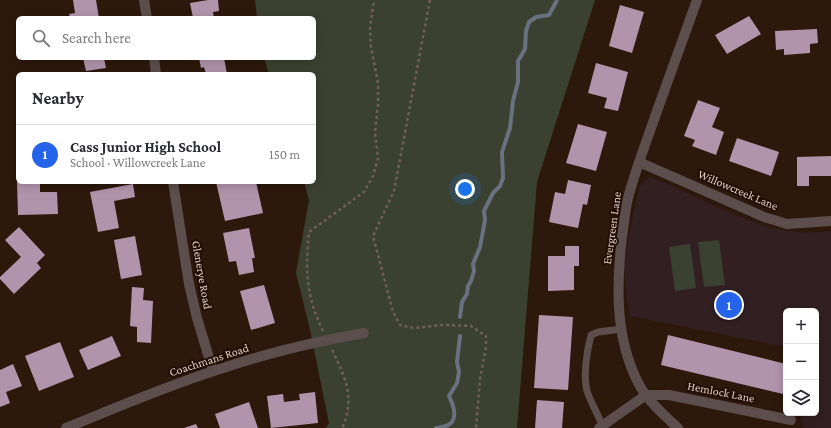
<!DOCTYPE html>
<html lang="en">
<head>
<meta charset="utf-8">
<style>
	body { margin:0; font-family:"Crimson Pro",serif; background:#f2f2f3; color:#2b2b33 }
	.controls { position:absolute; right:12px; bottom:12px; display:grid; overflow:hidden; border-radius:6px; box-shadow:0 2px 10px #0003 }
	.controls button { width:36px; height:36px; display:grid; place-items:center; padding:0; border:0; border-bottom:1px solid #e1e1e2; background:#fff; color:#2b2b33; font:20px sans-serif }
	.you { position:absolute; left:465px; top:189px; width:14px; height:14px; margin:-10px; border:3px solid #fff; border-radius:50%; background:#1a73e8; box-shadow:0 0 0 6px #1a73e833 }
	.badge { display:grid; place-items:center; width:26px; height:26px; border-radius:50%; background:#2563eb; color:#fff; font-size:13px; font-weight:700 }
	.pin { position:absolute; translate:-50% -50%; border:2px solid #fff; box-shadow:0 1px 4px #0006 }
	.list { margin:0; padding:0; list-style:none }
	h2 { display:flex; justify-content:space-between; align-items:center; height:52px; margin:0; padding:0 16px; font-size:17px }
	h2 small { font-size:13px; font-weight:400; color:#7c7c81 }
	.list li { display:grid; grid-template-columns:26px 1fr auto; gap:12px; align-items:center; box-sizing:border-box; height:60px; padding:0 16px; border-top:1px solid #e1e1e2 }
	.list b { display:block; font-size:15px; white-space:nowrap }
	.list p { margin:0; font-size:13px; white-space:nowrap; color:#7c7c81 }
	.list em { font-size:13px; font-style:normal; color:#7c7c81 }
	.icon { flex:none; width:22px; height:22px; fill:none; stroke:currentColor; stroke-width:2; stroke-linecap:round; stroke-linejoin:round }
	.map { position:relative; flex:none; width:831px; height:428px; overflow:hidden }
	.search { position:absolute; background:#fff; box-shadow:0 2px 10px #0003; left:16px; top:16px; width:300px; height:44px; display:flex; align-items:center; gap:10px; box-sizing:border-box; padding:0 14px; border-radius:6px; color:#7c7c81; font-size:15px }
	.panel { position:absolute; background:#fff; box-shadow:0 2px 10px #0003; left:16px; top:72px; width:300px; height:112px; border-radius:6px }
	.map>svg:first-child { display:block }
	.education { fill:#321f21 }
	.green { fill:#3b4130 }
	.lines { fill:none; stroke-linecap:round; stroke-linejoin:round }
	.stream { stroke:#687180; stroke-width:4 }
	.building { fill:#b194ac }
	.path { stroke:#715e54; stroke-width:2.5; stroke-dasharray:3 3; stroke-linecap:butt }
	.lane { stroke:#5b4e4c; stroke-width:7 }
	.street { stroke:#5b4e4c; stroke-width:10 }
	.labels { text-anchor:middle; stroke-width:4; stroke-linejoin:round; paint-order:stroke }
	.street-label { font-size:12px; fill:#ddcec6; stroke:#230e04 }
</style>
</head>
<body>
<div class="map">
<svg width="831" height="428" viewBox="0 0 831 428">
	<rect width="100%" height="100%" fill="#2d180c"/>
	<path class="education" d="M650 177 661 181 719 208 769 228 806 233 831 231V428H804L801 421 803 413H816V311H786V347L630 316 627 299 624 267 628 242 633 214 640 187 643 182Z"/>
	<path class="green" d="M255 0H595L537 182 517 428H326L329 423 310 330 296 273 309 200 304 182H314V74H269L264 58H314V18H257Z
		M719 240 725 285 704 287 698 242Z
		M690 244 696 288 675 291 669 247Z"/>
	<g class="lines">
		<path class="stream" d="M460 317 462 302 467 294 468 286 471 281 474 271 473 264 480 247 485 220 484 211 493 193 500 186 503 178 502 152 510 128 513 101 518 82V61L525 49 526 31 529 22 536 17 549 15 557 0
			M436 428C440 427 445 427 448 425 459 420 453 404 449 396L457 383 459 372 457 362 460 336"/>
	</g>
	<path class="building" d="M73 0H96L99 18H70L69 14 75 13Z
		M208 0H218L219 11 213 12 214 18H193L190 3Z
		M620 5 644 12 632 53 609 46Z
		M749 16 761 34 727 54 715 35Z
		M817 29 818 43 810 44V53L784 55V49L776 50 775 31Z
		M83 58H104L106 68 86 71Z
		M199 58H224L227 74H206L204 67 201 68Z
		M596 63 628 72 618 111 604 108 607 98 588 93Z
		M698 100 720 108 712 127 724 132 716 155 692 146 695 140 684 136Z
		M578 124 607 132 596 171 566 163Z
		M737 138 779 152 771 176 729 161Z
		M831 156V176H809V186H797V157Z
		M568 180 591 185 587 205 583 204 578 228 549 222 555 192 565 194Z
		M17 182H40V192H57L58 214 18 215Z
		M216 182H256L263 213 225 221Z
		M133 184 135 197 114 201 119 228 98 232 90 192Z
		M19 227 45 255 37 263 41 268 14 294 0 279V277L21 257 5 240Z
		M249 228 255 258H252L254 272 239 275 236 261 229 262 223 233Z
		M135 236 142 275 121 279 114 240Z
		M565 246H579V266H574V290L548 291V256H565Z
		M264 285 275 323 251 330 240 291Z
		M132 287 144 288 143 300 153 301 151 343 137 342V327L130 326Z
		M539 315 573 317 568 390 534 388Z
		M668 335 786 364V382L783 394 661 365Z
		M112 336 121 356 88 370 79 350Z
		M60 342 74 377 39 391 25 356Z
		M13 364 22 386 6 392 10 403 0 407V370Z
		M315 392 318 423 271 428 267 396 283 394 284 402 300 400 299 394Z
		M537 400 564 402 562 428H535Z
		M249 402 258 428H220L215 414Z
		M196 424 198 428H184Z"/>
	<g class="lines">
		<path class="path" d="M430 0 394 191 373 236 393 312 400 325 414 328 443 325 471 326 486 336V347L480 379 476 428
			M323 331C306 296 305 270 309 232L364 192 373 176 378 158 375 133 378 104V83L371 47 370 27 374 0
			M332 350C345 377 356 398 342 428"/>
		<path class="lane" d="M602 425C598 414 591 403 587 391 583 376 587 350 591 335L598 332 622 329"/>
		<path class="street" d="M144 0 147 18
			M154 58 156 74
			M639 162 764 217 787 224 831 221
			M173 182 189 284 197 318 213 371
			M66 428C115 408 164 387 214 371 263 354 313 342 364 333
			M599 428 646 395H669L791 420
			M678 428C665 416 650 403 641 388 615 342 616 288 622 237 624 224 625 210 628 198 636 168 647 140 657 111 670 74 684 37 697 0"/>
	</g>
	<g class="labels">
		<g class="street-label">
			<text transform="translate(738 190) rotate(23)" y="4">Willowcreek Lane</text>
			<text transform="translate(612 228) rotate(-82)" y="4">Evergreen Lane</text>
			<text transform="translate(202 275) rotate(80)" y="4">Glenerye Road</text>
			<text transform="translate(209 360) rotate(-18)" y="4">Coachmans Road</text>
			<text transform="translate(721 392) rotate(11)" y="4">Hemlock Lane</text>
		</g>
	</g>
</svg>
<div class="controls">
<button>+</button>
<button>−</button>
<button><svg class="icon" aria-label="layers" viewBox="0 0 24 24"><path d="M12 4l9 5-9 5-9-5zM3 14l9 5 9-5"/></svg></button>
</div>
<div class="you"></div>
<div class="pin badge" style="left:729px;top:305px">1</div>
<div class="search"><svg class="icon" aria-label="search" viewBox="0 0 24 24"><circle cx="10" cy="10" r="6"/><path d="M15 15l6 6"/></svg>Search here</div>
<section class="panel">
<h2>Nearby<small></small></h2>
<ul class="list">
<li><span class="badge">1</span><div><b>Cass Junior High School</b><p>School · Willowcreek Lane</p></div><em>150 m</em></li>
</ul>
</section>
</div>
</body>
</html>
